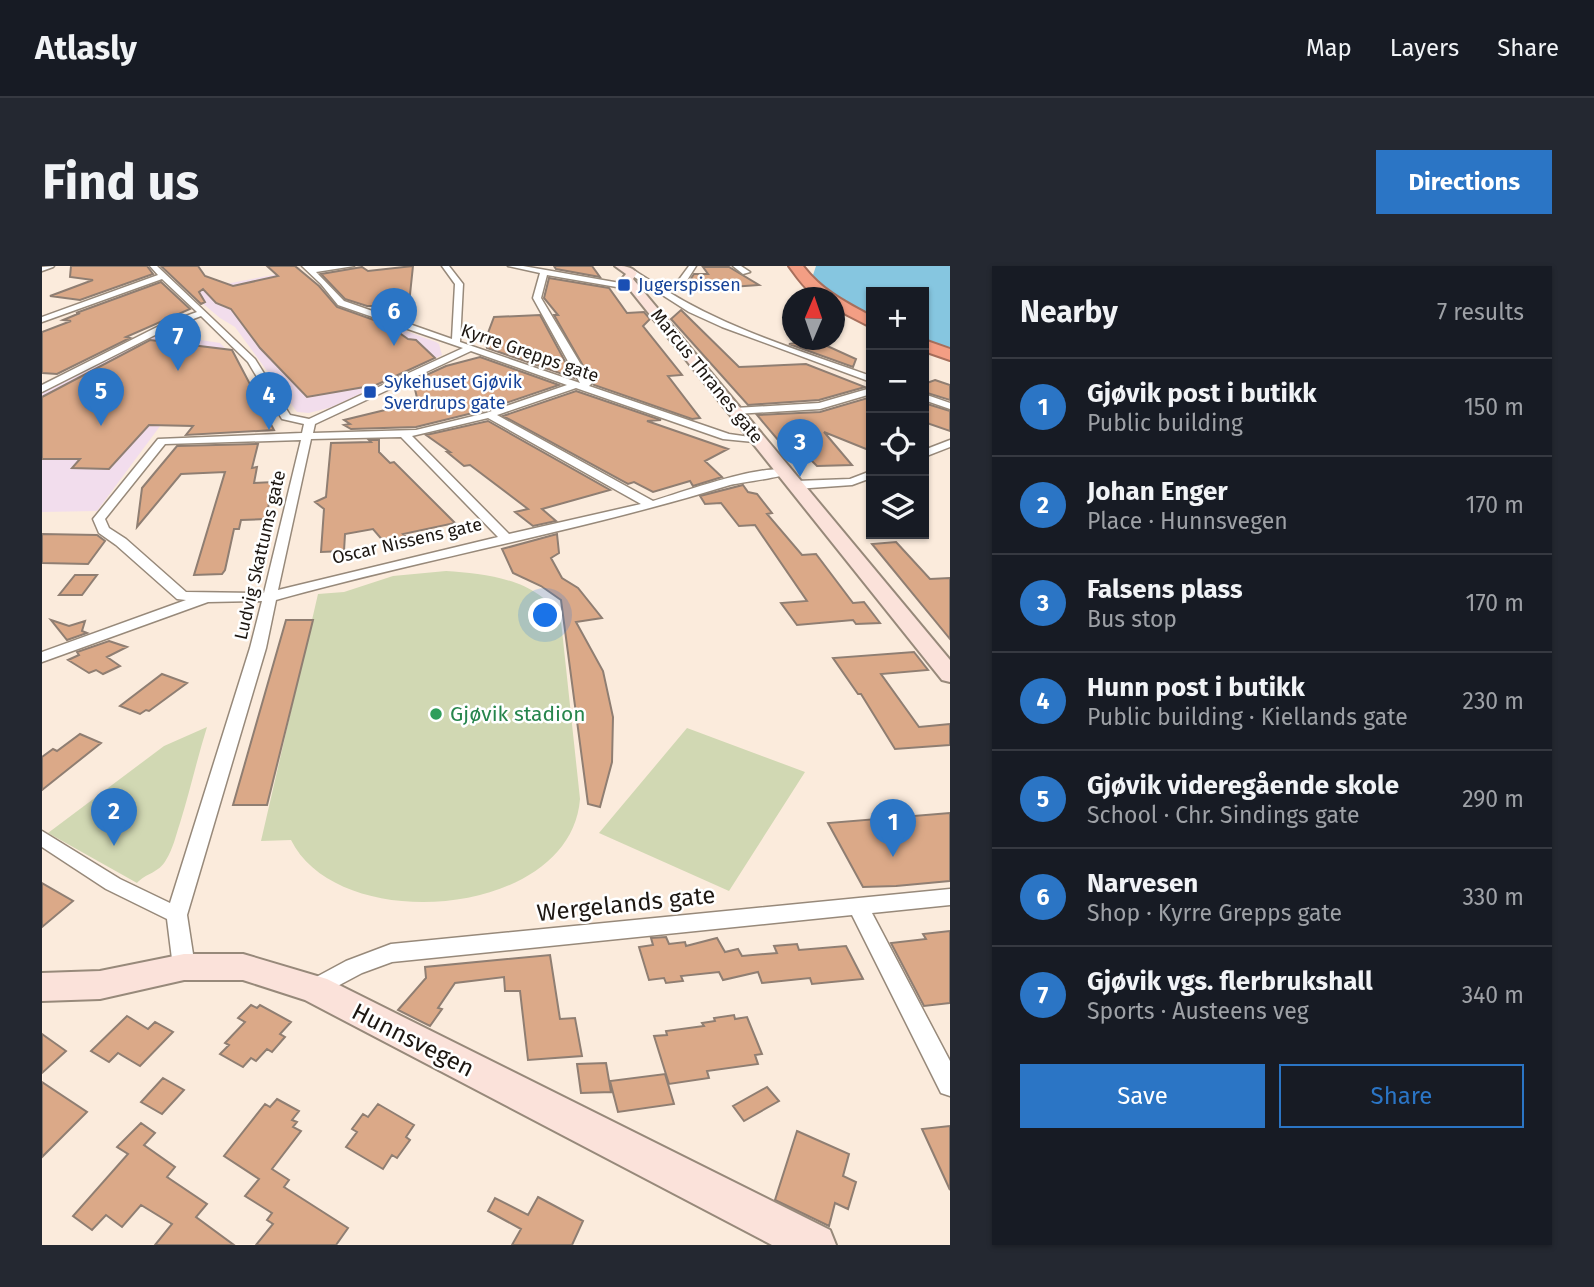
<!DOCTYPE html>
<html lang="en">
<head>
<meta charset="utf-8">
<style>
	body { margin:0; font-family:"Fira Sans",sans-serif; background:#242831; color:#f1f3f6 }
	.controls { position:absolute; right:21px; top:21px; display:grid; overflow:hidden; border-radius:0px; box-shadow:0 2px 5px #0004 }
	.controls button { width:63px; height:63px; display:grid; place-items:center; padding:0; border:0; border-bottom:2px solid #363941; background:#171b24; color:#f1f3f6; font:35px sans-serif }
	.compass { position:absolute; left:740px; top:21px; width:63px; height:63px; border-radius:50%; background:#171b24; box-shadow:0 2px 5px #0004; rotate:2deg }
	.you { position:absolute; left:504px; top:350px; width:24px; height:24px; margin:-18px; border:5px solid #fff; border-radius:50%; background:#1a73e8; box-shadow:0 0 0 10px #1a73e833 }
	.badge { display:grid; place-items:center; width:46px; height:46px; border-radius:50%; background:#2b75c5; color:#fff; font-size:23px; font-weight:700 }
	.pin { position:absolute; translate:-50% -58px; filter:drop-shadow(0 2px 4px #0008) }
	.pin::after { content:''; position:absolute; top:37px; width:24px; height:21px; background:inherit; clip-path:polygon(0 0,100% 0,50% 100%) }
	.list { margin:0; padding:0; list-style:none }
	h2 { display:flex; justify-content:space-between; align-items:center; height:91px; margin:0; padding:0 28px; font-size:30px }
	h2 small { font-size:23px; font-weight:400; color:#9ea1a6 }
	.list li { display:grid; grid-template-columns:46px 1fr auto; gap:21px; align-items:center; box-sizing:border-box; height:98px; padding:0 28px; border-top:2px solid #363941 }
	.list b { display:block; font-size:26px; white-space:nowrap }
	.list p { margin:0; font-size:23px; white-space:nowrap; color:#9ea1a6 }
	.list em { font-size:23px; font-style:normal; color:#9ea1a6 }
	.actions { display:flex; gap:14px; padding:21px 28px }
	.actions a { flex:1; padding:16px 0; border:2px solid #2b75c5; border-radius:0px; text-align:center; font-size:24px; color:#2b75c5 }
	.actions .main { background:#2b75c5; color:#fff }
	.icon { flex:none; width:38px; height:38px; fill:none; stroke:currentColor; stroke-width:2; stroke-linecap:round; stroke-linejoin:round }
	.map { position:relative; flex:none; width:908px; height:979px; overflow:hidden; border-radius:0px }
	header { display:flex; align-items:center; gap:42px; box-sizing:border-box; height:98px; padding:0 35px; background:#171b24; border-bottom:2px solid #363941 }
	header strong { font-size:33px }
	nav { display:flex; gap:38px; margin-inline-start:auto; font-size:24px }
	.intro { display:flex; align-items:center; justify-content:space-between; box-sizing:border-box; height:168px; padding:0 42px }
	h1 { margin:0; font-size:49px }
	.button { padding:18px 32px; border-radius:0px; background:#2b75c5; color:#fff; font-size:24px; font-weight:700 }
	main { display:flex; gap:42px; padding:0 42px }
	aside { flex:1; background:#171b24; border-radius:0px; box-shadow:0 2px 5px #0004 }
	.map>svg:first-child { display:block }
	.education { fill:#f2dded }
	.medical { fill:#f2ddec }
	.green { fill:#d1d8b3 }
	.water { fill:#86c6e0 }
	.building { fill:#dba988; stroke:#8f7e72; stroke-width:2 }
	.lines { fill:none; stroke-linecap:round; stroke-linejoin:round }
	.street-casing { stroke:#97897a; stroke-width:3 }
	.secondary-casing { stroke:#97897a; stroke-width:4 }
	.highway-casing { stroke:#a86f5c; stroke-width:4 }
	.street { fill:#fff; fill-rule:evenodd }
	.secondary { fill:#fbe2da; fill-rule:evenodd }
	.highway { fill:#f39e84; fill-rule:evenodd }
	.transit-dot { fill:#1a4fb4; stroke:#fff; stroke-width:2.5 }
	.leisure-dot { fill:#2e9e5b; stroke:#fff; stroke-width:2.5 }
	.labels { text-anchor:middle; stroke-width:5; stroke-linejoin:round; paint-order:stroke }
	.far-transit-label { font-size:18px; fill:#164399; stroke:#fff; text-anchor:start }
	.far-street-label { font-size:18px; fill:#1d1712; stroke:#fff }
	.leisure-label { font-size:21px; fill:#27864d; stroke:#fff; text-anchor:start }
	.near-street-label { font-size:24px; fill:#1d1712; stroke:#fff }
</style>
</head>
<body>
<header>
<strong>Atlasly</strong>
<nav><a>Map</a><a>Layers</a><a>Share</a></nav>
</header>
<div class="intro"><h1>Find us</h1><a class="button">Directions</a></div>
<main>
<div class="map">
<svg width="908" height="979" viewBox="0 0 908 979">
	<rect width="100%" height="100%" fill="#fbebdc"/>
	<path class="education" d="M114 67 178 77 188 87 124 152 55 245 0 246V126Z"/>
	<path class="medical" d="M257 4 293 39 394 76 397 78 400 89 290 141 267 147 255 146 193 61 178 52 146 25Z"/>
	<path class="green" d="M404 305C445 308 499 313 519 355L538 533C529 652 297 671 249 574L219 575 276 328 302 326 351 310Z
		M165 461C155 493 148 525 138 557 134 569 131 583 124 594 117 607 104 607 95 617L6 567 122 480Z
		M645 462 763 506 687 625 557 567Z"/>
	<path class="water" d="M774 0H908V83L882 74V26H829V50L780 20 771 9Z"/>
	<path class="building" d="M29 0H105L111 8 38 34 8 30 51 14 28 11Z
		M119 0H156L163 10 191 20 236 10 225 0H253L277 20 295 41 346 59 366 73 374 74 393 92 334 119 265 131 218 82 189 43 174 37 161 23 157 26 163 36 159 38Z
		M371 0 367 38 364 40H325L303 33 279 8 320 1 326 5Z
		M512 0H550L558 11 514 3Z
		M661 1H687L717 19 633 25 644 20 652 8H666Z
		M507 12 567 22 585 47 602 46 608 53 601 60 640 109 626 110 658 152 650 153 552 119 512 49H516L502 32Z
		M119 16 148 43 84 71 88 72 15 108 0 107V66L29 55 21 54 38 47H34Z
		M639 44 697 101 764 98 823 121 777 134 706 139 629 53Z
		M498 49 532 112 445 82 443 75 452 51Z
		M108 74 190 84 232 164 144 169 151 160 107 159 67 203 30 202 38 193H0V131Z
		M772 74 814 93 811 101 747 78Z
		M438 91 517 119 443 144 374 161 309 163 302 159 308 158 302 154 376 136 371 115 404 100Z
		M893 114 908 119V134L882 126V118Z
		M534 125 619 154 605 155 686 183 663 195 680 211 651 220 648 215 611 226 592 216 586 218 461 150Z
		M829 131V185L782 166 810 199 775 200 770 195H764L748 173 736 174 715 149 778 146Z
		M882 137 908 145V165L882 156Z
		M446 155 568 224 500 243 514 255 491 260 473 246 486 243 428 199 422 200 405 186H408L384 169Z
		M327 174H337V186L348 197 352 196 413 257 361 268 364 271 342 276 331 263 303 268 302 285 279 286 282 243 273 236 284 231 289 177 329 176Z
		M216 178 210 202 215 201 212 217 231 216 224 253 199 254 197 263H192L183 304 180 308 152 309 183 206 139 208 95 261 100 222 135 180Z
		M701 219 706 226 715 228 730 247 725 248 760 289 774 288 811 337 822 336 838 357 814 358 811 354 755 359 739 337 765 335 713 259 697 260 679 237 663 238 658 230Z
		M0 268 55 269 63 275 46 298 0 297Z
		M515 268 517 287 509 292 520 312 536 322 560 352 534 356 561 405 571 451 570 496 558 541 546 538 519 334 499 320 471 307 460 283Z
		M854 276 888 313 908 312V373L830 278Z
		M33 309H55L40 329H17Z
		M9 354 27 360 43 355 40 365 45 367 25 374Z
		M244 354H271L225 539H191Z
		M67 375 85 381 65 391 78 400 61 408 54 404 47 407 26 394 37 389 35 386Z
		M872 386 886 404 839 408 877 461 908 458V479L853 483 819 428H816L791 392Z
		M120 408 145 417 107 445 104 444 98 448 78 440Z
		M38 468 59 477 0 524V491L11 483 15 485Z
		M908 547V615L854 620 821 621 786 557Z
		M0 617 31 635 0 661Z
		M908 665V737L882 740 849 677 884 673 881 668Z
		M624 671 627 678 643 676 644 680 675 672 683 686 696 683 700 690 735 687 732 680 755 678 757 684 804 680 821 713 770 718 768 712 720 717 716 706 681 714 677 706 639 710 641 715 624 717 622 712 607 714 597 681 611 679 609 672Z
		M508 689 518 753 533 752 540 790 486 794 478 725H463L462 711 413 717 396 742 400 743 388 760 356 744 384 712 383 701Z
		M209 739 215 742 218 739 249 756 238 768 243 771 230 786 225 783 214 795 209 792 201 801 178 788 187 779 183 777 203 756 196 752Z
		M692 749 693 753 705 751 720 788 713 789 716 798 665 805 667 812 627 818 612 770 625 769 624 765 662 760 660 757 673 755 672 752Z
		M85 750 106 763 113 756 131 766 98 800 76 787 67 796 49 785Z
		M0 768 24 785 0 807Z
		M564 797 569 826 539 827 535 798Z
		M623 808 632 838 576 846 568 815Z
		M121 812 142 824 120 848 99 836Z
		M0 816 45 846 0 891Z
		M725 821 737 835 702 855 691 840Z
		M235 833 257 845 250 854 255 856 251 861 259 865 230 903 247 914 242 921 306 962 294 979H214L231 958 225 954 230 947 203 930 217 913 182 890 223 838 228 841Z
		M336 838 372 859 364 871 368 874 355 892 350 889 341 903 304 881 315 866 310 863 321 848 326 851Z
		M99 857 113 867 102 879 133 901 125 911 165 938 154 951 192 979H113L130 958 99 939 80 961 64 949 50 964 31 950 86 888 75 881Z
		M908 860V924L880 863Z
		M755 865 807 888 801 910 814 916 806 943 793 937 787 960 733 934Z
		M496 931 541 955 530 979H470L479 963 446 945 453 932 486 949Z"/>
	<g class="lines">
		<defs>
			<path id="street" d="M12 0 11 1 0 5V1Z
				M108 0H115L213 93 248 149 267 153 421 82 296 39 279 18 260 0H312L274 6 302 35 410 73 413 18 400 0H407L421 18 418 76 538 117 491 32 498 7 466 0H481L595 20 592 24 505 9 499 32 550 117 547 120 687 168 722 173V177L681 173 534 122 455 149 611 235C635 228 732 193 750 206 741 212 703 215 688 219 539 265 385 292 234 334L224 382 145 649 153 701 150 707 142 710 134 707 131 701 125 653 64 623 0 581V565L78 613 128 637 208 382 220 335 166 336 0 396V386L144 334 135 333 74 279 57 267 51 253 116 173 260 167 262 158 240 153 206 96 159 50 125 63 0 126V119L119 59 155 46 120 13 0 56V51L116 9ZM429 85 525 119 444 147 374 164 271 167 273 158ZM446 152 599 238 467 268 370 170ZM359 171 456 271 236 324 269 173ZM259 174 222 327 144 326 84 273 67 262 63 253 123 178Z
				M647 0H654L642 19 625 25C688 64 760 85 829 110V116L680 61 647 46 586 7 593 5 620 22 636 15Z
				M691 0H699L708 6 701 8Z
				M829 122V128L778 143 693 148 688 145 693 142 777 137Z
				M882 128 908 137V143L882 134Z
				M908 174V181L882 191V184Z
				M829 205V212L810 219 754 223 748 219 754 215 808 213Z
				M908 623V639L830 647 908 795V830L899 827 810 649 350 696 320 707 273 732 265 730 262 723 265 716 304 695 349 678Z"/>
			<path id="secondary" d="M573 0C582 0 589 0 595 7L591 13 908 394V416L900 414 581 15 580 13 584 8Z
				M142 688H201L285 713 788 964 794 979H730L263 734 201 714H142L58 733 0 735V707L58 705Z"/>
			<path id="highway" d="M747 0H761C779 24 803 36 829 50V61L792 42V32C768 32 761 19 747 0Z
				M882 74 908 83V94L882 85Z"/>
		</defs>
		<use href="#street" class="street-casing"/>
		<use href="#secondary" class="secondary-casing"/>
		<use href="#highway" class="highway-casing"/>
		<use href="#street" class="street"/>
		<use href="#secondary" class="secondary"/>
		<use href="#highway" class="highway"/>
	</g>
	<g class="transit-dot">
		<rect x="575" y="12" width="14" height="14" rx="3.5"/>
		<rect x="321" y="119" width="14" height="14" rx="3.5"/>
	</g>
	<circle class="leisure-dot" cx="394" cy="448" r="7"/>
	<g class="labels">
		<g class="far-transit-label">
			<text x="596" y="25">Jugerspissen</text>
			<text x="342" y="122">Sykehuset Gjøvik<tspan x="342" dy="21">Sverdrups gate</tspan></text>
		</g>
		<g class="far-street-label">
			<text transform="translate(488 87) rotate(19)" y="6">Kyrre Grepps gate</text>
			<text transform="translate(665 110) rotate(51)" y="6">Marcus Thranes gate</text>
			<text transform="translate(365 275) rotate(-13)" y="6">Oscar Nissens gate</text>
			<text transform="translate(218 289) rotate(-77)" y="6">Ludvig Skattums gate</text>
		</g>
		<g class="leisure-label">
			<text x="408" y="455">Gjøvik stadion</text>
		</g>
		<g class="near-street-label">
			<text transform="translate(584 638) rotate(-6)" y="8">Wergelands gate</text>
			<text transform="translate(371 774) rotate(27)" y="8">Hunnsvegen</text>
		</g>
	</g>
</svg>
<div class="controls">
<button>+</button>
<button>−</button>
<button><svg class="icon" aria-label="locate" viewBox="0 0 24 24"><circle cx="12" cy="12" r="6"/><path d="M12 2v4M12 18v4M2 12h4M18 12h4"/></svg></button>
<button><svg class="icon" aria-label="layers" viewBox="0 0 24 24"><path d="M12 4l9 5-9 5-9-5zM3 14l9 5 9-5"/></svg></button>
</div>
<svg class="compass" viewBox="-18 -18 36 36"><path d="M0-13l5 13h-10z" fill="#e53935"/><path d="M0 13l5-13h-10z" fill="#9ea1a6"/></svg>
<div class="you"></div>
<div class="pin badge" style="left:851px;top:591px">1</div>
<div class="pin badge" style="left:72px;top:580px">2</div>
<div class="pin badge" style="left:758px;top:211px">3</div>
<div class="pin badge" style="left:227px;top:164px">4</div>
<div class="pin badge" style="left:59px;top:160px">5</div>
<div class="pin badge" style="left:352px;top:80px">6</div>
<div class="pin badge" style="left:136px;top:105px">7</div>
</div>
<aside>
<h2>Nearby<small>7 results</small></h2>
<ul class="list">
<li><span class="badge">1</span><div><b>Gjøvik post i butikk</b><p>Public building</p></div><em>150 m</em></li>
<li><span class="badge">2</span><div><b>Johan Enger</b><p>Place · Hunnsvegen</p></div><em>170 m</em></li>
<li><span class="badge">3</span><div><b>Falsens plass</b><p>Bus stop</p></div><em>170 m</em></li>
<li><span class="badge">4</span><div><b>Hunn post i butikk</b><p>Public building · Kiellands gate</p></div><em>230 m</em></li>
<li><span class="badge">5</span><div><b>Gjøvik videregående skole</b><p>School · Chr. Sindings gate</p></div><em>290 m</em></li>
<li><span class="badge">6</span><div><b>Narvesen</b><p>Shop · Kyrre Grepps gate</p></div><em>330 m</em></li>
<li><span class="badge">7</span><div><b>Gjøvik vgs. flerbrukshall</b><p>Sports · Austeens veg</p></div><em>340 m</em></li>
</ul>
<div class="actions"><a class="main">Save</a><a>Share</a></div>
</aside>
</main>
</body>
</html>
